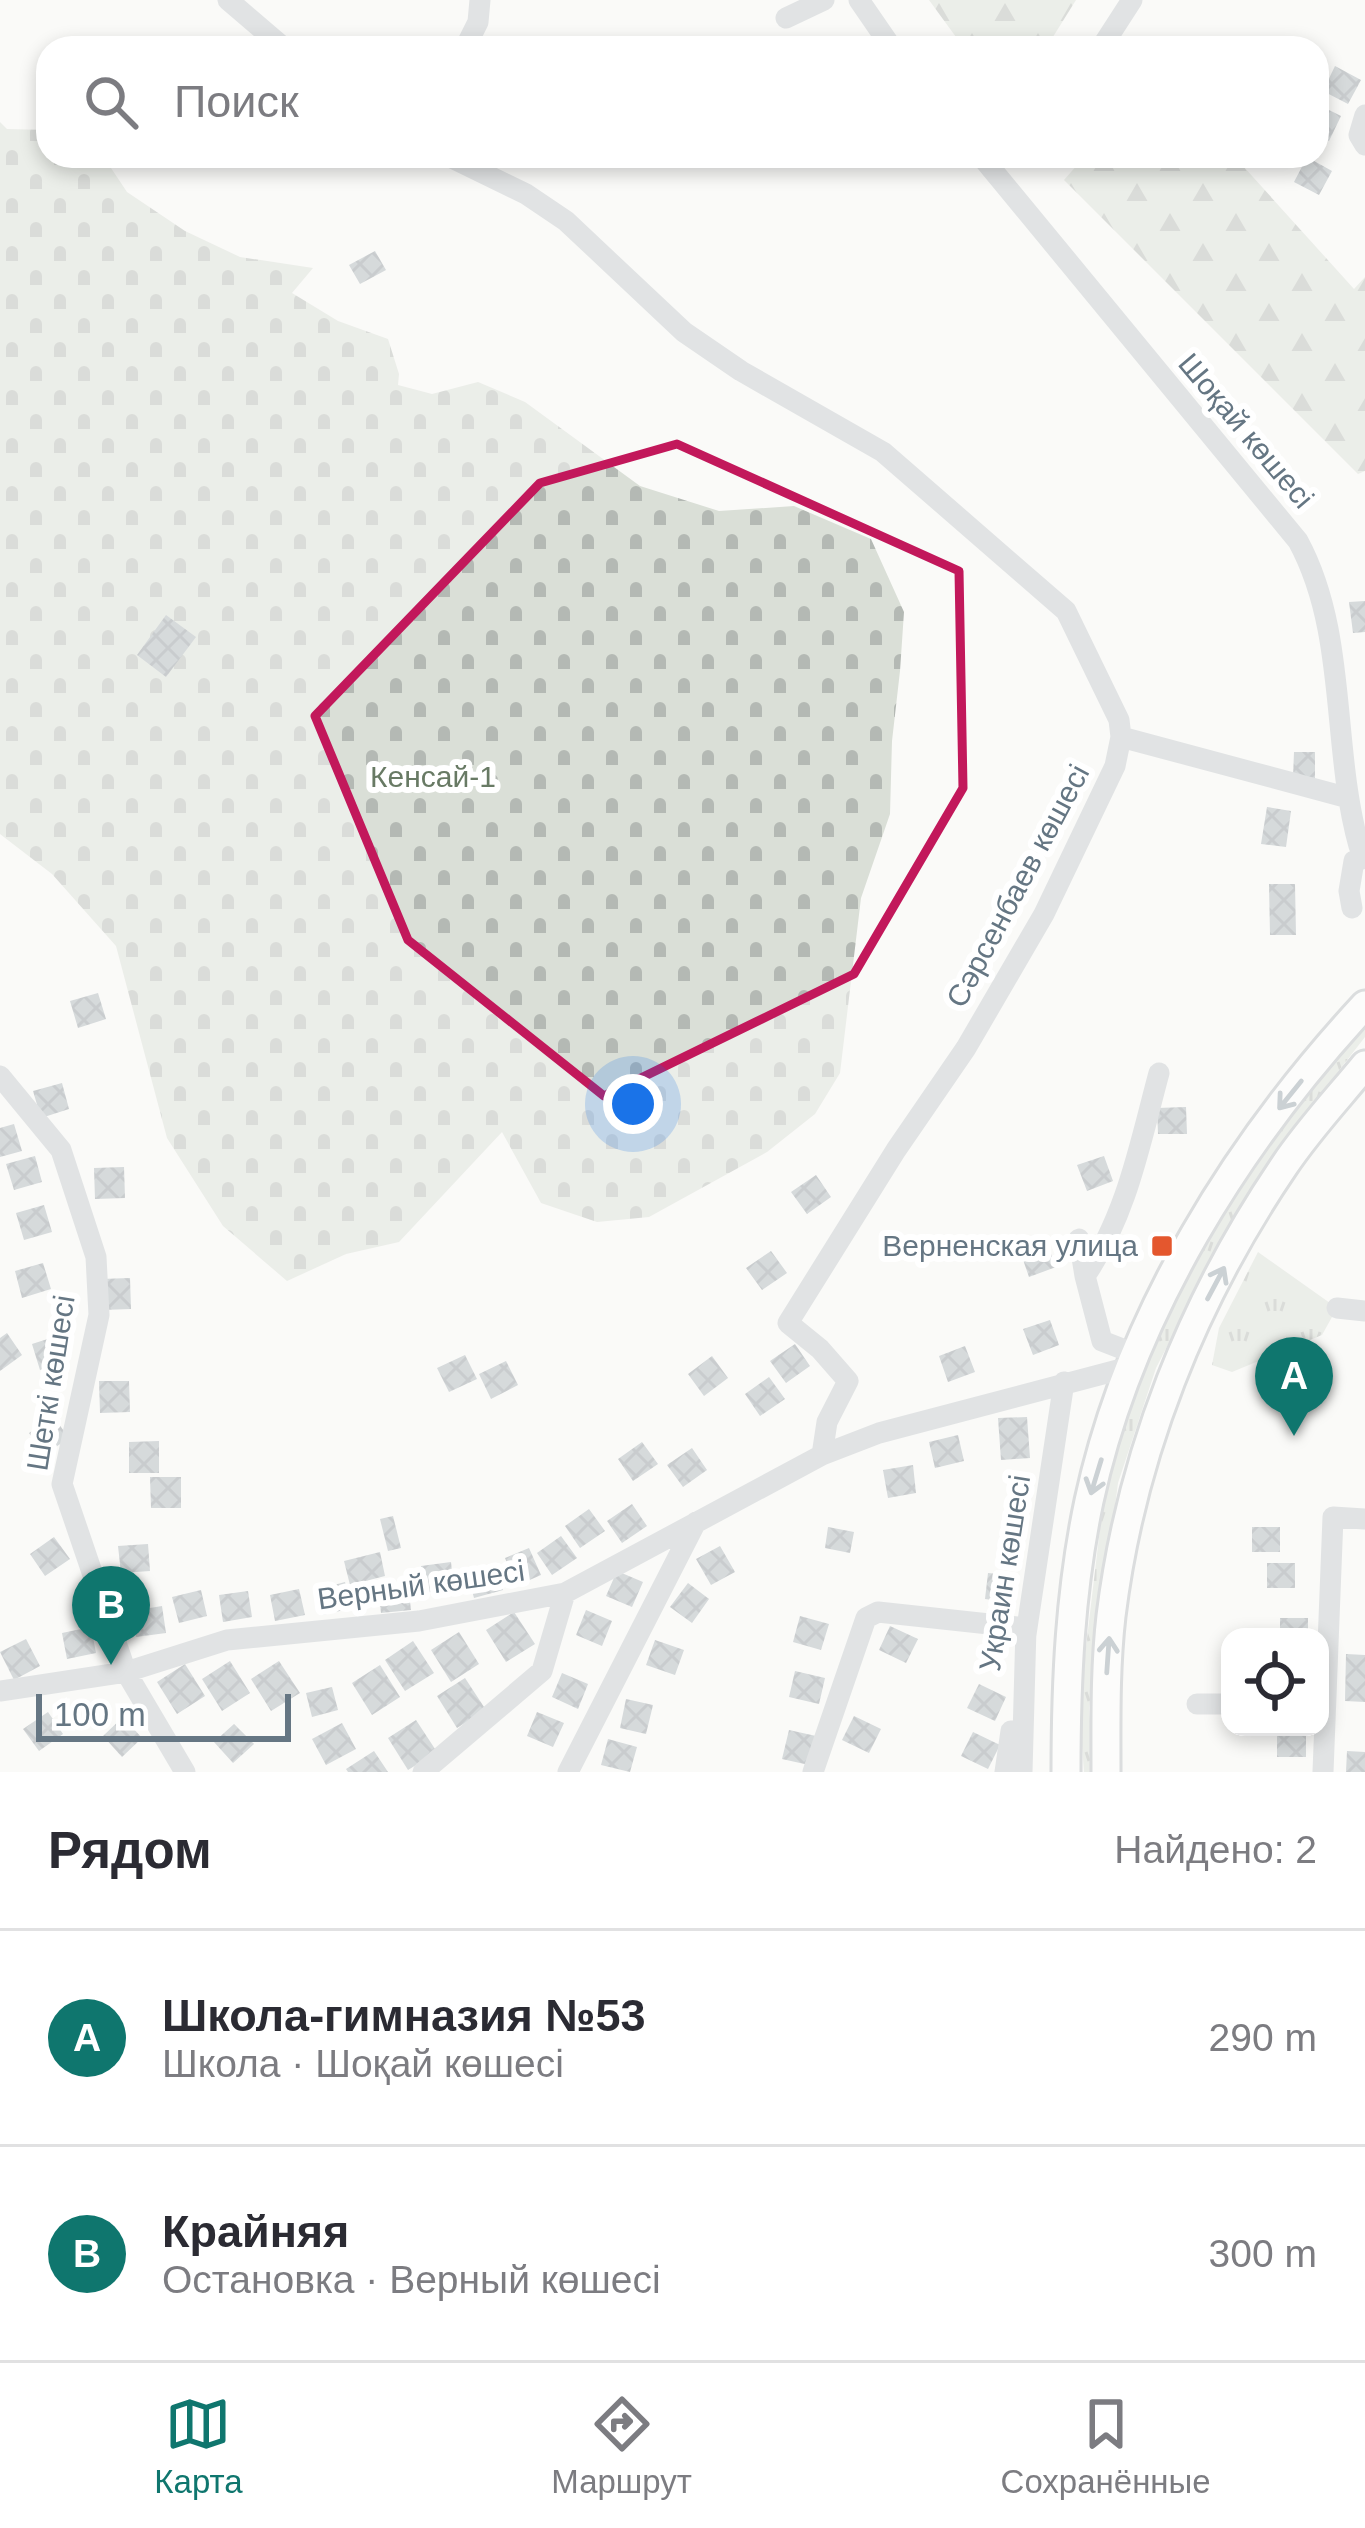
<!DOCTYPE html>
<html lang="ru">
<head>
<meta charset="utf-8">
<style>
	body { margin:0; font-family:Arial,sans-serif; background:#f2f2f3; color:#2b2b33 }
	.controls { position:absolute; right:36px; bottom:36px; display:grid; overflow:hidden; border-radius:24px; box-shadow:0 6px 18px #0003 }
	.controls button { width:108px; height:108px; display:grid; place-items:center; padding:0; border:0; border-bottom:3px solid #e1e1e2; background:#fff; color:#2b2b33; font:60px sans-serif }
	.scale { position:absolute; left:36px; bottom:30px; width:255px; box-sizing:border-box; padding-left:12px; border:6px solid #657683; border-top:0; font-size:33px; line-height:42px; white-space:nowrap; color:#657683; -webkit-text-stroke:9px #fff; paint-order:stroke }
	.you { position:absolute; left:633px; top:1104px; width:42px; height:42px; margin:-30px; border:9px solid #fff; border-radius:50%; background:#1a73e8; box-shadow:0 0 0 18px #1a73e833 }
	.badge { display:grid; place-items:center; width:78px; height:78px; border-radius:50%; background:#0f766e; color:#fff; font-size:39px; font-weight:700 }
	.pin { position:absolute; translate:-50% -99px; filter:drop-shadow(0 3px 6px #0008) }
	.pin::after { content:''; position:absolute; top:63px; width:42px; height:36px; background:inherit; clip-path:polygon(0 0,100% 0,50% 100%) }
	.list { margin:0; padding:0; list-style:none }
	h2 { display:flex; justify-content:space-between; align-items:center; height:156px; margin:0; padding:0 48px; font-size:51px }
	h2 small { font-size:39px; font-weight:400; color:#7c7c81 }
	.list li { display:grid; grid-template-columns:78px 1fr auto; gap:36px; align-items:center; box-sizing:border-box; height:216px; padding:0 48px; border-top:3px solid #e1e1e2 }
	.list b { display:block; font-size:45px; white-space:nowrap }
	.list p { margin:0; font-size:39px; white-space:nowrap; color:#7c7c81 }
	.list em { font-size:39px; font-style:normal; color:#7c7c81 }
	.icon { flex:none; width:66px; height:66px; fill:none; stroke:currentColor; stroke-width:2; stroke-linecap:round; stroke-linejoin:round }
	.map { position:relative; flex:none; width:1365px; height:1772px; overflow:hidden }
	.search { position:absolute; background:#fff; box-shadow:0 6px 18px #0003; left:36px; right:36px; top:36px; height:132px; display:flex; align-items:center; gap:30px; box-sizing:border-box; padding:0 42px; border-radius:36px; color:#7c7c81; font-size:45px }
	.sheet { height:588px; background:#fff }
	nav { display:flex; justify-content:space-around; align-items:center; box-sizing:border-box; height:168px; border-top:3px solid #e1e1e2; background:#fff; font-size:33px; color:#7c7c81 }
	nav a { display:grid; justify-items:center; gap:6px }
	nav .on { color:#0f766e }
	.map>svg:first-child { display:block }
	.grass { fill:url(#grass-tufts) }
	.forest { fill:url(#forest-firs) }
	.cemetery { fill:url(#cemetery-stones) }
	.building { fill:url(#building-cross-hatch) }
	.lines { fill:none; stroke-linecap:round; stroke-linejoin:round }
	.major-casing { stroke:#b5babe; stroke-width:33 }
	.minor { stroke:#c3c8cc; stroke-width:21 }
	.major { stroke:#fff; stroke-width:27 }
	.oneway { stroke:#939fa8 }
	.marked { fill:none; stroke:#c2185b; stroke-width:9; stroke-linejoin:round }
	.poi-dot { fill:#e4572e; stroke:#fff; stroke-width:4.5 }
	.labels { text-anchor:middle; stroke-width:12; stroke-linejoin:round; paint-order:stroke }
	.street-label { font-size:30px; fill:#657683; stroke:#fff }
	.park-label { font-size:30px; fill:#687a64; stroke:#fff }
	.poi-label { font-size:30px; fill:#657683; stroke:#fff; text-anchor:end }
</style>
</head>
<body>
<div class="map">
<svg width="1365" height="1772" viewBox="0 0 1365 1772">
	<defs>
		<pattern id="grass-tufts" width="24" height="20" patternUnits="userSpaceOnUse" patternTransform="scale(3)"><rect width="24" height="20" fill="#dadfd7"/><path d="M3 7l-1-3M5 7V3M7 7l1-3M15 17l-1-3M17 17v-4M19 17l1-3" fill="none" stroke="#b4b9b4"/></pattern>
		<pattern id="forest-firs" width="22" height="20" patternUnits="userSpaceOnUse" patternTransform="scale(3)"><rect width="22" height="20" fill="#dadfd7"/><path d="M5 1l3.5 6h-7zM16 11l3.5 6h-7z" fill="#b4b9b4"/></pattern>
		<pattern id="cemetery-stones" width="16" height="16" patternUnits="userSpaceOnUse" patternTransform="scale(3)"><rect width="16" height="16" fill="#dadfd7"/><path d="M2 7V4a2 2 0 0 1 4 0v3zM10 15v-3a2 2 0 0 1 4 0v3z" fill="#b4b9b4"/></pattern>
		<pattern id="building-cross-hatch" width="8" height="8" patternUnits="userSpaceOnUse" patternTransform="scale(3)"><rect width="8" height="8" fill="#aab3b9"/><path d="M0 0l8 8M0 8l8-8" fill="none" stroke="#8e969c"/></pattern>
	</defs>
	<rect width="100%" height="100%" fill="#fafaf8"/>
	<path class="grass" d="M1365 1024V1037L1274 1154 1233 1218 1156 1368 1118 1483 1089 1708 1094 1772H1084L1079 1706 1106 1478 1144 1362 1223 1212 1264 1148Z
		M1258 1252 1337 1308 1322 1335 1232 1372 1212 1365 1219 1328Z"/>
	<path class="forest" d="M929 0H1076L1046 48H964Z
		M1085 156H1234L1354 289 1365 277V471L1358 474 1064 180Z"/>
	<path class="cemetery" d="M0 122 7 129 48 130V156H103L127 192 185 231 240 257 313 268 292 293 338 321 388 339 399 374 398 385 432 394 478 382 525 402 640 486 719 511 794 506 871 539 904 612 900 671 892 741 890 814 861 898 840 1073 815 1114 767 1152 649 1217 597 1222 541 1203 502 1132 399 1242 346 1254 287 1281 223 1226 167 1138 116 946 52 874 0 834Z"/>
	<path class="building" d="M1335 66 1361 80 1348 104 1323 91Z
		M1317 104 1341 116 1329 141 1317 135Z
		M1307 157 1332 171 1319 195 1294 182Z
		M375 251 386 270 360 284 349 265Z
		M1365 601V632L1353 633 1349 602Z
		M166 615 196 637 166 677 137 655Z
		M1294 752H1315V778H1293Z
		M1267 807 1291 811 1286 847 1261 844Z
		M1269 884H1295L1296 935H1270Z
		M98 993 106 1019 78 1028 70 1001Z
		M62 1083 69 1109 41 1118 33 1091Z
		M1186 1107 1187 1134H1158L1157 1108Z
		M14 1124 22 1151 0 1157V1128Z
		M35 1156 42 1182 14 1190 6 1164Z
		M1104 1156 1113 1181 1087 1191 1077 1165Z
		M124 1167 125 1198 95 1199 94 1168Z
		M816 1175 831 1197 807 1214 791 1192Z
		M44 1205 52 1232 24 1240 16 1213Z
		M1046 1241 1056 1267 1029 1277 1020 1251Z
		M771 1251 787 1273 762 1290 746 1268Z
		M43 1263 51 1289 22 1298 15 1271Z
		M130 1278 131 1309 101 1310V1279Z
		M1050 1320 1059 1345 1033 1355 1023 1329Z
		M7 1333 22 1355 0 1371V1338Z
		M60 1335 68 1362 40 1370 32 1344Z
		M795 1344 810 1366 786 1383 770 1361Z
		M965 1346 975 1372 948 1382 939 1356Z
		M465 1355 477 1379 449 1392 437 1368Z
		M712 1356 728 1378 704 1396 688 1374Z
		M506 1361 518 1385 491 1399 479 1374Z
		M769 1377 785 1399 760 1416 745 1394Z
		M99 1381H129L130 1412 100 1413Z
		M53 1416 69 1438 44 1455 29 1433Z
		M1027 1417 1030 1458 1001 1460 998 1418Z
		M958 1435 964 1461 935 1468 929 1442Z
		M159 1441V1473H129V1442Z
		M642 1442 658 1464 633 1481 618 1459Z
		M692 1448 707 1470 683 1487 667 1465Z
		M913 1465 916 1493 888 1498 883 1470Z
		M150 1477H181V1508H151Z
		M632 1504 647 1526 622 1543 607 1521Z
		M589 1509 605 1531 580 1548 565 1526Z
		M393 1516 401 1548 388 1551 380 1519Z
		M828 1527 854 1532 850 1553 825 1548Z
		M1252 1527H1280V1552H1252Z
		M561 1536 577 1558 552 1575 537 1553Z
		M54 1537 70 1559 45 1576 30 1554Z
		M148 1544 150 1571 121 1573 118 1546Z
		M720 1546 735 1572 711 1585 696 1559Z
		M529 1548 541 1575 516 1586 505 1558Z
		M380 1552 385 1576 350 1585 344 1561Z
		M451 1562 454 1589 424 1593 421 1566Z
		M1267 1563H1295V1588H1267Z
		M496 1565 503 1590 474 1598 467 1572Z
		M617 1571 643 1582 632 1607 606 1596Z
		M988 1573 1009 1575 1007 1602 985 1599Z
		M345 1582 352 1608 323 1615 316 1590Z
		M688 1583 709 1599 692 1623 670 1607Z
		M408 1584 411 1610 381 1613 378 1587Z
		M299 1589 305 1615 275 1621 270 1595Z
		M201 1590 207 1616 179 1623 172 1597Z
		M248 1591 252 1617 223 1622 219 1595Z
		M162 1606 166 1633 136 1637 132 1611Z
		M586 1610 612 1621 602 1646 576 1635Z
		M514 1612 535 1644 506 1662 486 1630Z
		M800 1616 829 1624 821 1650 793 1642Z
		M1280 1618H1308V1637H1280Z
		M890 1626 918 1639 906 1663 879 1650Z
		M91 1627 96 1653 67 1659 62 1633Z
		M459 1632 479 1664 451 1682 431 1650Z
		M26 1639 40 1666 14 1680 0 1652Z
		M655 1640 684 1650 675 1675 646 1665Z
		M413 1641 434 1673 405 1691 385 1660Z
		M1346 1654 1365 1655V1702L1345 1701Z
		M230 1661 250 1693 222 1711 202 1679Z
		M279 1661 300 1693 271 1711 251 1679Z
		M185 1664 205 1696 177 1714 157 1682Z
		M380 1665 400 1697 372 1715 352 1683Z
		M795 1671 825 1678 819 1704 789 1697Z
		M562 1673 588 1684 578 1709 552 1697Z
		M465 1678 486 1710 457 1728 437 1696Z
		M979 1684 1006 1697 995 1721 967 1708Z
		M332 1687 338 1710 312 1717 306 1693Z
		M626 1699 653 1705 646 1734 620 1728Z
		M48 1712 63 1734 39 1751 23 1729Z
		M537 1712 564 1723 553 1747 527 1736Z
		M854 1716 881 1729 869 1753 842 1740Z
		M123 1717 142 1738 122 1757 103 1736Z
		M416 1720 437 1752 408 1770 388 1738Z
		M342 1723 356 1749 326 1765 312 1739Z
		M234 1724 254 1744 233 1763 214 1742Z
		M789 1730 816 1736 809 1765 782 1759Z
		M973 1732 1000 1745 988 1769 961 1756Z
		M1277 1732H1306V1757H1277Z
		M608 1739 637 1747 630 1772 601 1765Z
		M374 1751 388 1772H348L346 1769Z
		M1347 1751 1365 1752V1772H1346Z"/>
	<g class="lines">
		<defs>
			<path id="major" d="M1066 1772C1066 1680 1070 1591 1089 1501 1129 1315 1238 1142 1365 1005
				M1106 1772C1106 1720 1105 1668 1111 1616 1131 1454 1193 1300 1284 1166 1308 1130 1338 1098 1365 1065"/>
		</defs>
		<use href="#major" class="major-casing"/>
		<path class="minor" d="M228 0 284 48
			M859 0 892 48
			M786 18 824 0
			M465 48 478 22 480 0
			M1101 48 1132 0
			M1365 115 1359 135 1365 145
			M448 156 526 194 566 221 684 332 741 371 883 452 1066 611 1119 720 1121 737 1115 766 1044 914 966 1048 896 1150 788 1323 820 1349 848 1381 827 1422 822 1455
			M981 156 1298 541C1348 633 1331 746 1359 846L1365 849
			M1121 737 1345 797
			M1352 908 1349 891 1354 861 1365 858
			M0 1076 61 1150 96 1257 99 1315 62 1484 126 1672 185 1772
			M1079 1239 1085 1276
			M1337 1308 1365 1311
			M1138 1355 1102 1341 1085 1276C1127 1215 1140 1143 1159 1073
			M1025 1641 1064 1382
			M0 1691 126 1672 227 1640 419 1621 565 1593 822 1455 879 1433 1133 1366
			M1197 1704H1230
			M423 1772 542 1671 565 1593
			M568 1772 696 1522
			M813 1772 866 1618 878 1612 1026 1628 1022 1772
			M1005 1772 1011 1731
			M1323 1772 1333 1517 1365 1519"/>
		<use href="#major" class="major"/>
	</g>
	<defs><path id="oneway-shaft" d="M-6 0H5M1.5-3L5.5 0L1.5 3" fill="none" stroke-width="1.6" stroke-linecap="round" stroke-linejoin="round" transform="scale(3)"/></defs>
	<g class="oneway">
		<use href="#oneway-shaft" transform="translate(1290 1095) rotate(129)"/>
		<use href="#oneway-shaft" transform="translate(1216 1283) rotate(-62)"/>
		<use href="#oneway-shaft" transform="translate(1096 1477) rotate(107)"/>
		<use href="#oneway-shaft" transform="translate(1108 1655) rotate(-86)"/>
	</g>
	<path d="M0 0H1365V1772H0ZM677 444 959 571 963 788 854 974 604 1096 408 940 315 716 540 483Z" fill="#fafaf8" fill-opacity=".55" fill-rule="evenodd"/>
	<path class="marked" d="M677 444 959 571 963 788 854 974 604 1096 408 940 315 716 540 483Z"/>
	<rect class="poi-dot" x="1150" y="1234" width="24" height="24" rx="6"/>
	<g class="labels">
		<g class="street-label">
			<text transform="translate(1246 431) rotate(50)" y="10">Шоқай көшесі</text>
			<text transform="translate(1018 886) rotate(-62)" y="10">Сәрсенбаев көшесі</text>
			<text transform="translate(51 1383) rotate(-81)" y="10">Шеткі көшесі</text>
			<text transform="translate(1005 1573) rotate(-81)" y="10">Украин көшесі</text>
			<text transform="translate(421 1585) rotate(-8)" y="10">Верный көшесі</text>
		</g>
		<g class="park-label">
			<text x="433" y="787">Кенсай-1</text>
		</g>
		<g class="poi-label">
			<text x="1138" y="1256">Верненская улица</text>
		</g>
	</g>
</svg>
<div class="controls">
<button><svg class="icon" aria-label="locate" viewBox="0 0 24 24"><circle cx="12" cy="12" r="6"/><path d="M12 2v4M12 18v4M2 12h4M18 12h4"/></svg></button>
</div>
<div class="scale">100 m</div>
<div class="you"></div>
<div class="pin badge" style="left:1294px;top:1436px">A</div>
<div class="pin badge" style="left:111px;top:1665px">B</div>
<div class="search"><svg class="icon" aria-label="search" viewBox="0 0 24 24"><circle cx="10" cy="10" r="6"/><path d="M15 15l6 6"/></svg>Поиск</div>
</div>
<section class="sheet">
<h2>Рядом<small>Найдено: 2</small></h2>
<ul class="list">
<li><span class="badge">A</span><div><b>Школа-гимназия №53</b><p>Школа · Шоқай көшесі</p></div><em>290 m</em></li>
<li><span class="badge">B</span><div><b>Крайняя</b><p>Остановка · Верный көшесі</p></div><em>300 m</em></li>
</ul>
</section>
<nav>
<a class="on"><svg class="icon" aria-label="map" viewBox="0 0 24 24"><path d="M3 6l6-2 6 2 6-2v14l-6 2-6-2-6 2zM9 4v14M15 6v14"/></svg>Карта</a>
<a><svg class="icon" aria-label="directions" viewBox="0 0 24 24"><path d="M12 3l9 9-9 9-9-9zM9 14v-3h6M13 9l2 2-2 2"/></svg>Маршрут</a>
<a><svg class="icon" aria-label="saved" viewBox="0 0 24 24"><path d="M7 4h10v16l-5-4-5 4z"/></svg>Сохранённые</a>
</nav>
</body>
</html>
